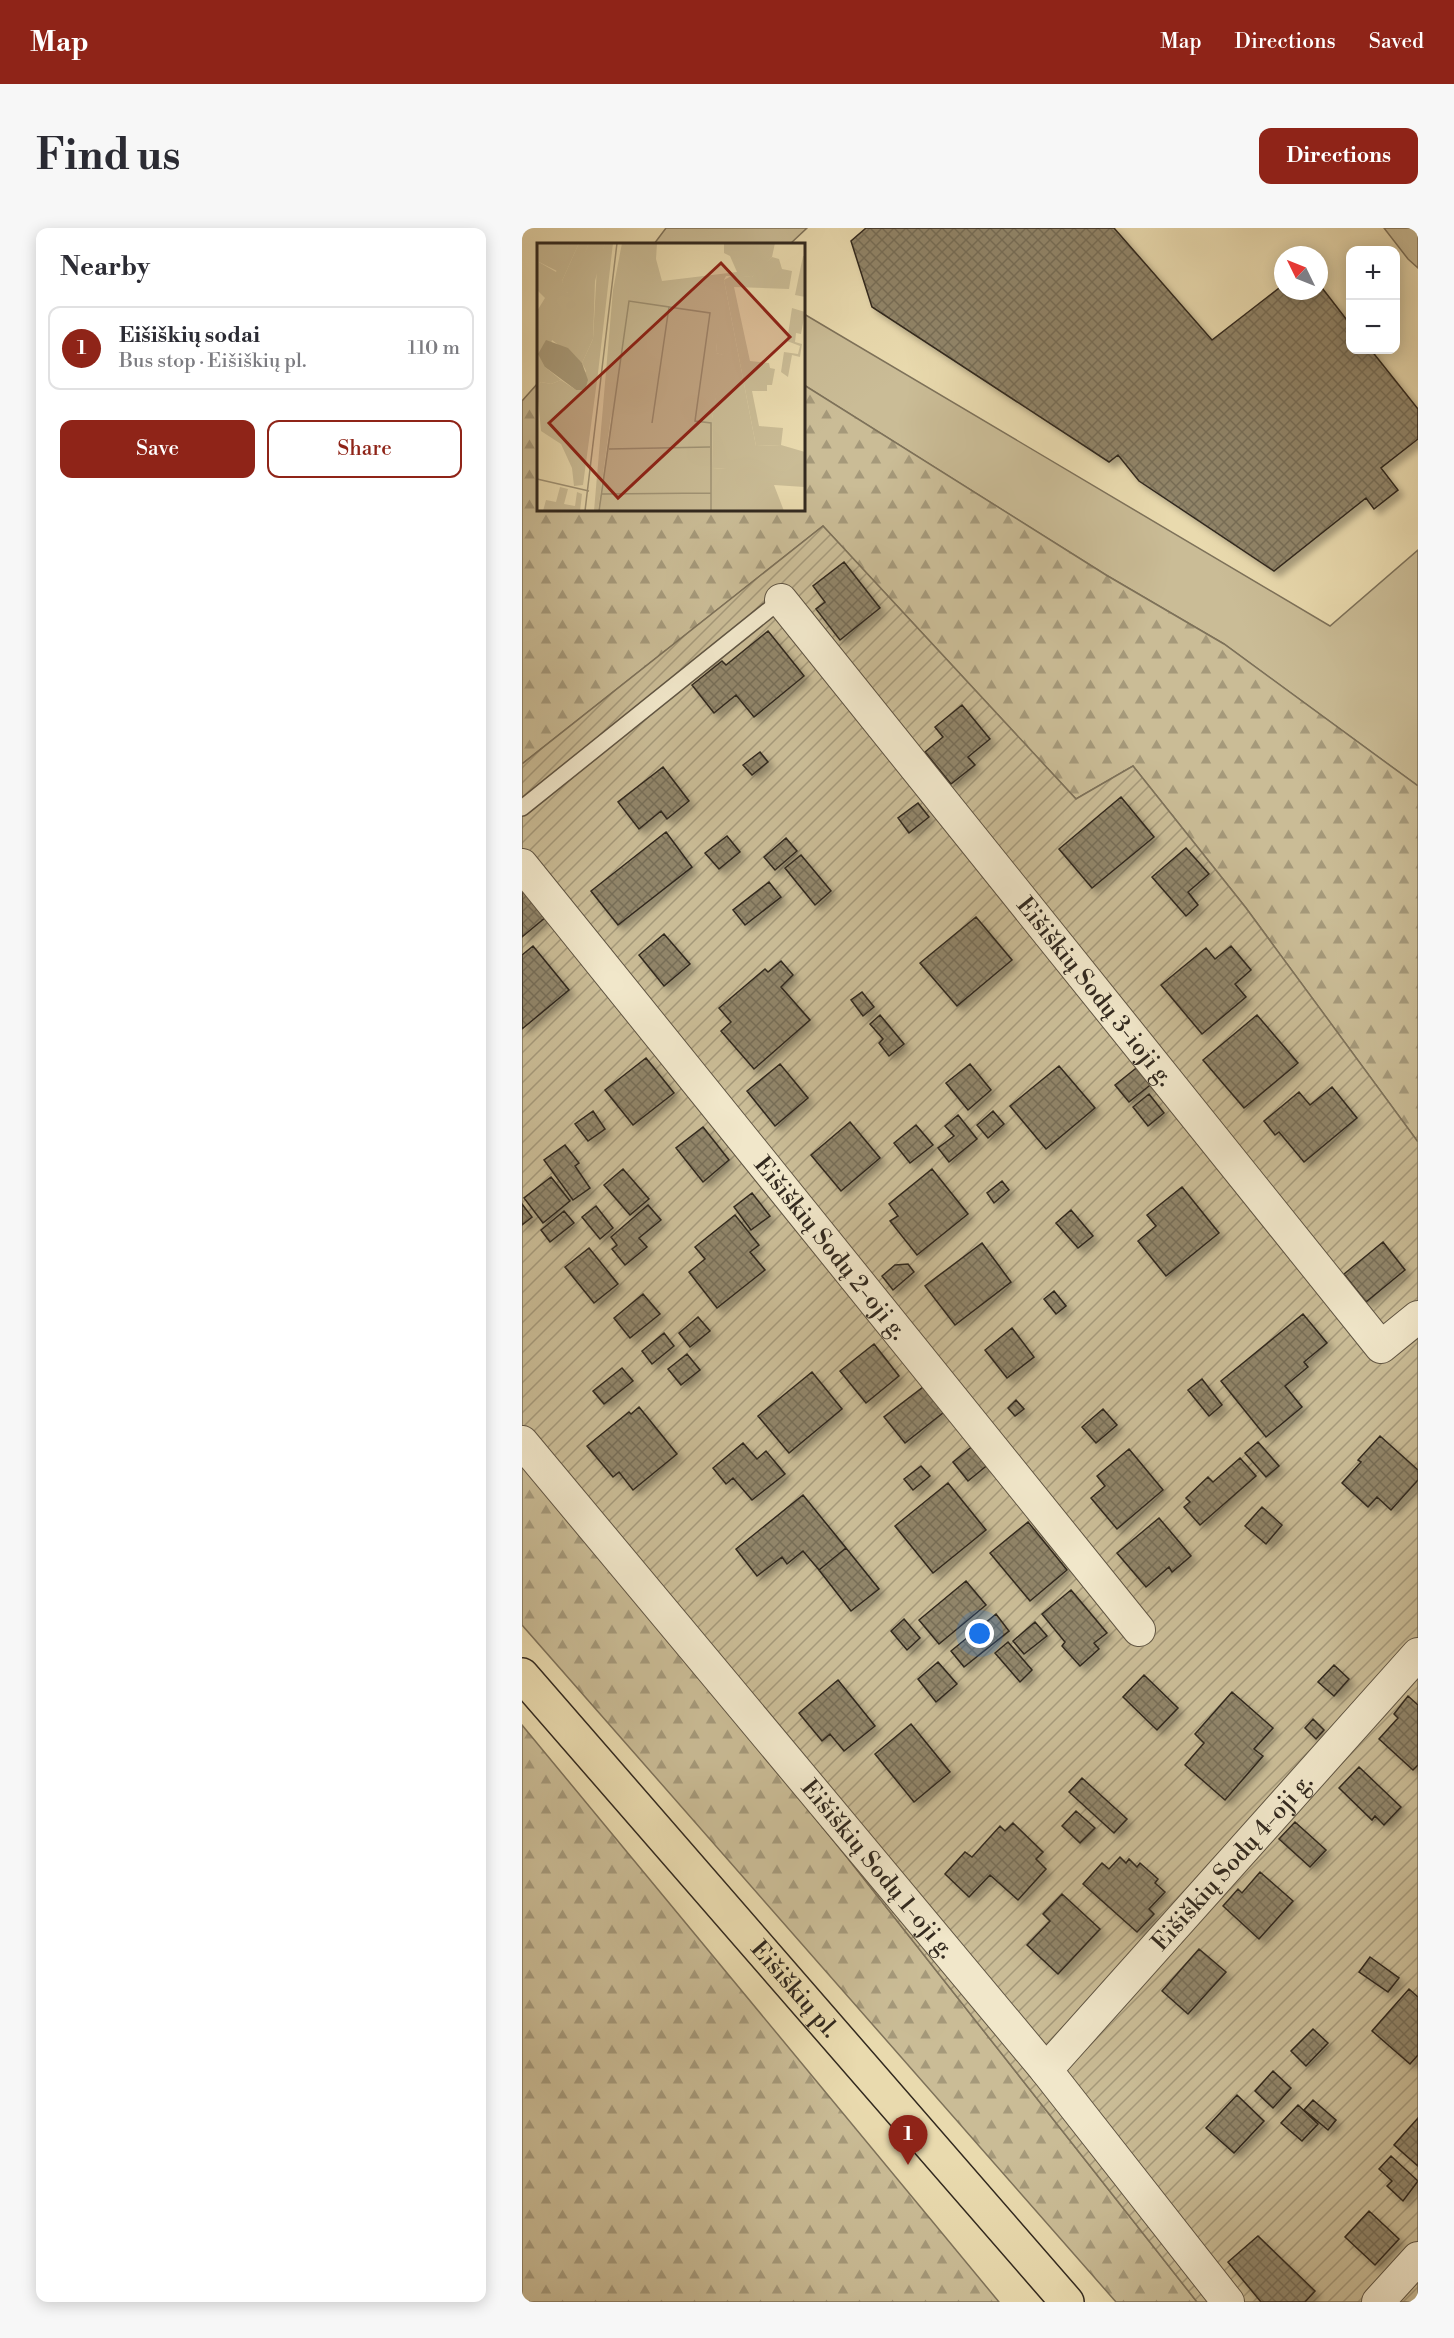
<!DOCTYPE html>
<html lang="en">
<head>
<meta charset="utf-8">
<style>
	body { margin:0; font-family:"Libre Bodoni",serif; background:#f7f7f7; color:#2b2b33 }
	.controls { position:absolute; right:18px; top:18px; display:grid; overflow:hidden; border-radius:12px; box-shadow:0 3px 15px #0003 }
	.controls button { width:54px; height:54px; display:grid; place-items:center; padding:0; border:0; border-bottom:2px solid #e1e1e2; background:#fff; color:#2b2b33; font:30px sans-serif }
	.compass { position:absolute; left:752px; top:18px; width:54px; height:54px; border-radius:50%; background:#fff; box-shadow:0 3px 15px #0003; rotate:313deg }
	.you { position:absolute; left:458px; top:1406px; width:21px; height:21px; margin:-15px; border:4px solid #fff; border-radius:50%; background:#1a73e8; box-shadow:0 0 0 9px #1a73e833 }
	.badge { display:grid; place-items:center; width:39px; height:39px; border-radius:50%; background:#8f2418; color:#fff; font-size:20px; font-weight:700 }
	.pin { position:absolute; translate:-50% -50px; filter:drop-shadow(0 2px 3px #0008) }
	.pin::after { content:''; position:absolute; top:32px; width:21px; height:18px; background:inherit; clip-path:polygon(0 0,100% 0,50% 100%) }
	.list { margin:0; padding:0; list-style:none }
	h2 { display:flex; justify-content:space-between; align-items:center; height:78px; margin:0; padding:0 24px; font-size:26px }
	h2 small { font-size:20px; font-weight:400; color:#7c7c81 }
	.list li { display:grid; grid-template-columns:39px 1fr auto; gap:18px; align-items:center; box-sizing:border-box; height:84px; margin:0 12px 12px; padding:0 12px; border:2px solid #e1e1e2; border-radius:12px }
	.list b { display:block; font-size:22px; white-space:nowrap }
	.list p { margin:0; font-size:20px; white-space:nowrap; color:#7c7c81 }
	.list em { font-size:20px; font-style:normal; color:#7c7c81 }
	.actions { display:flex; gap:12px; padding:18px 24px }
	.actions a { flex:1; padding:14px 0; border:2px solid #8f2418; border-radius:12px; text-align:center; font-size:21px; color:#8f2418 }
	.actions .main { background:#8f2418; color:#fff }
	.map { position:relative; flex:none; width:896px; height:2074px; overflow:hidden; border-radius:12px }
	header { display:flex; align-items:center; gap:36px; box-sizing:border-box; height:84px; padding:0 30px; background:#8f2418; color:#fff }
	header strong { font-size:28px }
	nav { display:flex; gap:33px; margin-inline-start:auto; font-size:21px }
	.intro { display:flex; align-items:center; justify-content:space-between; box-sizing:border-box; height:144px; padding:0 36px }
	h1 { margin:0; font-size:42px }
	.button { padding:15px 27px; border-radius:12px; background:#8f2418; color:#fff; font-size:21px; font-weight:700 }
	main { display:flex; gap:36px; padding:0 36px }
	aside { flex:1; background:#fff; border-radius:12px; box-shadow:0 3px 15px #0003 }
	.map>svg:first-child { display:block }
	.green { fill:#cabc96; stroke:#7e725a; stroke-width:1.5 }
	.forest { fill:url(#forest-firs); stroke:#7e725a; stroke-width:1.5 }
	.garden { fill:url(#garden-furrows); stroke:#7e725a; stroke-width:1.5 }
	.building { fill:url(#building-cross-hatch); stroke:#32291f; stroke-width:1.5; filter:url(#shadow) }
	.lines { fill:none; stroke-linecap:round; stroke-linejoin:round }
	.service-casing { stroke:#605543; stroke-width:18 }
	.minor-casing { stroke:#605543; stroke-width:34 }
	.primary-casing { stroke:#32291f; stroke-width:36 }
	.service { stroke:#f1e7ca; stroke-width:15 }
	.minor { stroke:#f1e7ca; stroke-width:32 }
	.primary { stroke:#e9daae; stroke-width:33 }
	.labels { text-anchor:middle; stroke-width:4.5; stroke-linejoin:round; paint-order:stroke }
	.street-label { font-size:24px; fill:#32291f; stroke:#f1e7ca }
	.inset-road { fill:none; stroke:#a09375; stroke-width:1.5 }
	.view { fill:#8f2418; fill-opacity:0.15; stroke:#8f2418; stroke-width:3 }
	.inset-edge { fill:none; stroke:#32291f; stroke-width:3 }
</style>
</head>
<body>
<header>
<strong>Map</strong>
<nav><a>Map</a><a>Directions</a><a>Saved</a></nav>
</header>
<div class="intro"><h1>Find us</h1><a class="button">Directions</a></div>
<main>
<aside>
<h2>Nearby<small></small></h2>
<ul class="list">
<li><span class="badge">1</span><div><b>Eišiškių sodai</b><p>Bus stop · Eišiškių pl.</p></div><em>110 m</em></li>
</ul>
<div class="actions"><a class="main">Save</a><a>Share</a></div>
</aside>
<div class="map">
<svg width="896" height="2074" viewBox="0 0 896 2074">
	<defs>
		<pattern id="forest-firs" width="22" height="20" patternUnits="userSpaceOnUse" patternTransform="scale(1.5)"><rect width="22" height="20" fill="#cabc96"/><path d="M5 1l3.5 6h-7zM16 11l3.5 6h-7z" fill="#a5997a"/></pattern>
		<pattern id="garden-furrows" width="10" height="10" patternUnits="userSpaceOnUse" patternTransform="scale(1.5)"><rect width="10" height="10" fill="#cabc96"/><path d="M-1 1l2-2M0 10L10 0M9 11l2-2" fill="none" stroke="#a5997a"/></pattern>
		<pattern id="building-cross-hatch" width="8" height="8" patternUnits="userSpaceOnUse" patternTransform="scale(1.5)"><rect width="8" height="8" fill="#918569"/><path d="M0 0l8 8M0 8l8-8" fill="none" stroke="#776d56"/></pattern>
		<filter id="shadow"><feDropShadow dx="5.5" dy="5.5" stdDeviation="3" flood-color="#0004"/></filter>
	</defs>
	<rect width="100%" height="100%" fill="#e9daae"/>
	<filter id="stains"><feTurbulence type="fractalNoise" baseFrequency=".00333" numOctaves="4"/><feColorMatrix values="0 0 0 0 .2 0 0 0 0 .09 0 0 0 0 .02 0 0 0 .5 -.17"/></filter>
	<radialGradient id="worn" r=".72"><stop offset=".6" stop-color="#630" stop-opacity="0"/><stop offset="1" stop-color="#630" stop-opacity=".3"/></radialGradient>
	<path class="green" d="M144 0H285L268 16H132Z
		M862 0H896V40L886 31Z
		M282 86 808 398 896 322V558L702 416 584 347 282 157Z"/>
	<path class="forest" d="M16 155V282H282V157L584 347 702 416 896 558V914L724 680 611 538 554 571 301 298 0 536V173Z
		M0 1229 324 1628 675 2074H594L0 1397Z
		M0 1497 477 2074H0Z"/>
	<path class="garden" d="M301 298 554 571 611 538 724 680 896 914V2074H675L324 1628 0 1229V536Z"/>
	<path class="building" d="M344 0H592L690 112 761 57V63H797V56L828 96V122H849L896 181V211L859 240 876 262 852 281 844 270 752 343 617 253 596 227 587 234 350 79 329 13Z
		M322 334 358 380 318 412 294 381 303 374 291 358Z
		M246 403 282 448 232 489 214 467 192 485 170 457 200 433 204 437Z
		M440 477 468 511 446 529 453 537 429 556 403 524 421 509 413 499Z
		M238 524 246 534 230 547 221 537Z
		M141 539 167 573 145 591 139 583 117 601 96 574Z
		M599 569 632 609 570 660 537 621Z
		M396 575 407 589 387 605 376 590Z
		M144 604 170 639 96 697 69 663Z
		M205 608 218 624 197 641 183 625Z
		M264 610 275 623 253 642 242 629Z
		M664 620 687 646 666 664 676 677 664 688 630 649Z
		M279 627 309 663 293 677 263 640Z
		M247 654 259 669 223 697 211 682Z
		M0 661 24 689 0 709Z
		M454 689 490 732 435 778 398 735Z
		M142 706 168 736 142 758 117 727Z
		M11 718 47 762 0 801V727Z
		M709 718 729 742 713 756 724 769 680 806 639 757 684 720 693 731Z
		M259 733 271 747 259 759 288 792 232 841 199 803 209 794 197 780 243 741 246 744Z
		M340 764 352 779 341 788 329 772Z
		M358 787 382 816 367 828 357 815 361 811 348 796Z
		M735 787 776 835 722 880 681 832Z
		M124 830 152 865 111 897 83 862Z
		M258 836 286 870 253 898 225 863Z
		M448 836 469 862 446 882 424 855Z
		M618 837 632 854 607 874 593 857Z
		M537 838 573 880 524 921 488 878Z
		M810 859 835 890 782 934 757 904 753 907 742 893 777 864 788 877Z
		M627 866 642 885 626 898 611 879Z
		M71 883 83 901 66 913 53 896Z
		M471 883 482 896 466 910 455 897Z
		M436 887 455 911 427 934 416 920 432 908 423 898Z
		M328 894 358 930 319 963 289 927Z
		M394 897 411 917 388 935 372 915Z
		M181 899 207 932 181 954 154 920Z
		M43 917 57 935 53 938 68 960 51 972 22 932Z
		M101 941 127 971 108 987 82 957Z
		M410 941 446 986 395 1027 368 993 376 988 367 976Z
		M29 949 48 973 21 995 2 970Z
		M480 953 487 962 472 975 465 965Z
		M660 959 697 1005 644 1048 616 1013 634 998 625 987Z
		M230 965 248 988 229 1002 212 979Z
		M0 976 10 989 0 997Z
		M126 977 139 992 117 1010 125 1019 103 1037 90 1021 95 1017 89 1009Z
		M74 978 91 1000 78 1011 60 989Z
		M549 982 571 1008 556 1020 534 995Z
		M42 983 52 995 28 1014 19 1002Z
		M213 987 237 1017 228 1024 243 1042 195 1080 167 1044 183 1031 173 1019Z
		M861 1014 883 1042 844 1074 822 1046Z
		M460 1015 489 1054 433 1097 403 1058Z
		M67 1020 96 1056 72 1075 43 1039Z
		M386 1036 392 1044 371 1062 360 1048 373 1037Z
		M532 1063 544 1078 534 1086 522 1071Z
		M121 1066 138 1086 108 1110 92 1090Z
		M781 1086 805 1115 782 1134 786 1139 763 1158 780 1179 744 1209 699 1153Z
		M176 1089 188 1103 168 1119 157 1105Z
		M490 1100 512 1129 485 1150 463 1122Z
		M142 1105 152 1118 130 1136 120 1123Z
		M352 1116 377 1148 344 1175 318 1143Z
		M165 1126 178 1142 159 1157 146 1141Z
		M100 1140 111 1153 82 1176 71 1163Z
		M290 1144 320 1181 267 1225 236 1188Z
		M680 1151 700 1177 687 1188 666 1162Z
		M405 1156 426 1181 383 1215 362 1189Z
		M494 1172 502 1181 493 1188 486 1180Z
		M117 1179 155 1226 111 1262 97 1244 91 1249 65 1218 107 1184 109 1186Z
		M581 1181 595 1197 574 1215 560 1199Z
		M858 1208 896 1242V1252L869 1282 855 1269 846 1279 820 1255 839 1234 836 1232Z
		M736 1214 757 1238 744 1249 723 1225Z
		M221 1215 235 1231 244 1223 263 1246 230 1272 211 1250 204 1256 191 1240Z
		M453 1216 468 1235 446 1253 431 1234Z
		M607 1221 641 1262 595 1301 569 1270 583 1258 575 1248Z
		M718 1230 734 1248 678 1297 662 1279 668 1274 664 1270 686 1249 691 1254Z
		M399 1238 408 1248 391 1262 382 1251Z
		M426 1255 464 1302 411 1345 373 1298Z
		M281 1267 324 1320 297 1342 281 1323 265 1336 260 1329 235 1348 214 1321Z
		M740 1279 760 1297 744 1316 723 1298Z
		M637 1290 669 1328 650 1344 647 1339 624 1359 595 1325Z
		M506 1294 545 1342 508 1373 468 1325Z
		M324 1320 357 1361 329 1383 297 1342Z
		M444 1353 464 1377 417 1416 397 1392Z
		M549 1362 585 1405 572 1415 577 1421 558 1438 540 1418 543 1414 520 1386Z
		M474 1386 487 1403 442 1439 429 1423Z
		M382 1391 398 1410 385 1422 369 1403Z
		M513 1394 525 1408 502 1426 491 1413Z
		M486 1414 510 1442 498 1454 473 1425Z
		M416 1434 435 1456 414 1474 396 1451Z
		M812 1437 827 1451 812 1468 796 1454Z
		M622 1447 656 1480 635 1502 601 1469Z
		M316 1452 353 1498 322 1523 308 1506 300 1513 277 1485Z
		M710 1464 751 1500 732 1521 741 1528 703 1572 663 1537 682 1515 673 1506Z
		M886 1468 896 1477V1537L891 1542 857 1511 876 1490 872 1486Z
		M791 1491 802 1502 794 1511 783 1500Z
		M389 1496 428 1544 392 1574 353 1526Z
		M837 1539 879 1579 862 1597 853 1588 850 1592 817 1560Z
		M560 1550 605 1591 592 1605 547 1564Z
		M554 1583 573 1600 558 1615 540 1598Z
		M773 1594 804 1622 788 1639 757 1611Z
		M491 1595 521 1624 514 1631 524 1641 496 1672 468 1647 447 1669 423 1646 443 1624 450 1629 478 1598 483 1603Z
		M598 1629 604 1635 607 1631 615 1639 618 1635 636 1651 633 1655 643 1664 627 1681 632 1686 615 1704 561 1656 580 1635 587 1641Z
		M738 1644 771 1673 737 1711 701 1678 716 1661 720 1665Z
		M540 1666 578 1701 536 1746 505 1717 528 1693 521 1686Z
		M677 1721 704 1744 666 1786 640 1763Z
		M848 1729 877 1750 866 1764 837 1744Z
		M887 1761 896 1769V1827L888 1836 850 1803Z
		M791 1801 806 1815 784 1838 769 1823Z
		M751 1843 769 1860 751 1880 733 1863Z
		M715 1867 742 1893 712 1925 684 1900Z
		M791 1872 814 1892 806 1902 782 1882Z
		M776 1877 796 1896 780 1913 759 1895Z
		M896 1890V1938L872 1917Z
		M869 1928 896 1953 881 1973 865 1958 870 1953 857 1941Z
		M847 1983 877 2011 853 2037 823 2009Z
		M736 2008 793 2063 783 2074H739L706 2034Z"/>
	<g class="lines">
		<defs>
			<path id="service" d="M0 580 259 372"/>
			<g id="minor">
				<path id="s1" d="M259 372 859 1119 896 1089"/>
				<path id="s2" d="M0 637 617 1402"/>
				<path id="s3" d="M0 1214 524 1842 706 2074"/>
				<path id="s4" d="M524 1842 896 1426"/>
				<path d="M856 2074 896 2030"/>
			</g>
			<g id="primary">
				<path id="s5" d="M0 1447 545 2074"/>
			</g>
		</defs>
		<use href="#service" class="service-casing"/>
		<use href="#minor" class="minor-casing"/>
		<use href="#primary" class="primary-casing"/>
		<use href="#service" class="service"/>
		<use href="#minor" class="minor"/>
		<use href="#primary" class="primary"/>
	</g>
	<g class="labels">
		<g class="street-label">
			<text dy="8" stroke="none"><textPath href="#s1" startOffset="502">Eišiškių Sodų 3-ioji g.</textPath></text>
			<text dy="8" stroke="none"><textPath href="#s2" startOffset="492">Eišiškių Sodų 2-oji g.</textPath></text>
			<text dy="8" stroke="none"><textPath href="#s4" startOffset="279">Eišiškių Sodų 4-oji g.</textPath></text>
			<text dy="8" stroke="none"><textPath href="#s3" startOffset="556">Eišiškių Sodų 1-oji g.</textPath></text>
			<text dy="8" stroke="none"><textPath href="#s5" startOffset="416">Eišiškių pl.</textPath></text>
		</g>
	</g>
	<g transform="translate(15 15)">
		<rect width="268" height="268" fill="#e9daae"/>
		<path d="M32 0H42L25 38 30 50 52 0H68L58 38 56 96 45 120 15 97 8 124 24 137 14 141 4 139 0 144V68L8 55 0 47V18L19 29ZM266 13H268V54L258 52ZM235 14 242 16 245 26 255 28 252 46 197 44 213 118 232 120 233 125 238 126 235 142H230V148H215L222 183 246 185 244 202 219 203 187 37 196 32 215 34ZM255 65 268 69 264 91 259 90 258 99 265 101 263 114 255 112 251 134 244 129 247 109 261 111 263 103 250 98Z" fill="#cabc96"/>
		<path d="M0 0H32L22 29 0 18ZM42 0H52L33 49 28 50 25 38ZM68 0H76L61 130 46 242 37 243 35 225 24 201 4 188 0 144 4 139 14 141 24 137 39 147 49 128 45 120 56 96 60 24ZM85 0H120L119 16 125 38 200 29 193 13 187 10V0H238L235 14 222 29 215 34 189 33 187 37 219 203 244 202 268 209V244L237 242 247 268H176V255L189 226 176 225 175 176 186 112 179 110 182 68 74 173 61 268H57L76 47ZM23 244 31 246 27 261 38 263 40 249 45 251 43 268H6L9 257 19 259Z" fill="#cabc96"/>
		<path d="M91 54 183 68 179 110 187 112 175 176 176 225 190 226 183 254 176 255V268H61Z" fill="#cabc96"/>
		<path d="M9 97 31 105 45 120 51 137 48 147H39L8 124 1 111Z" fill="#ab9e7d"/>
		<path class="inset-road" d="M132 64 173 70 158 178 174 180V268M72 206 173 204M0 236 52 248M65 251 174 250M48 268 80 0M62 268 92 58 132 64 115 180"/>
		<path class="view" d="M184 20 253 94 81 255 12 180Z"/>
		<rect width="268" height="268" class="inset-edge"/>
	</g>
	<rect width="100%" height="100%" filter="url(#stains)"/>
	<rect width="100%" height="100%" fill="url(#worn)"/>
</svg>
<div class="controls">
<button>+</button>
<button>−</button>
</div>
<svg class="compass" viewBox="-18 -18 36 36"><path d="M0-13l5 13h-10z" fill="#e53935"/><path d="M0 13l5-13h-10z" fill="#7c7c81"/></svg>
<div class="you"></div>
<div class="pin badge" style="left:386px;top:1937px">1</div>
</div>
</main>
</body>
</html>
